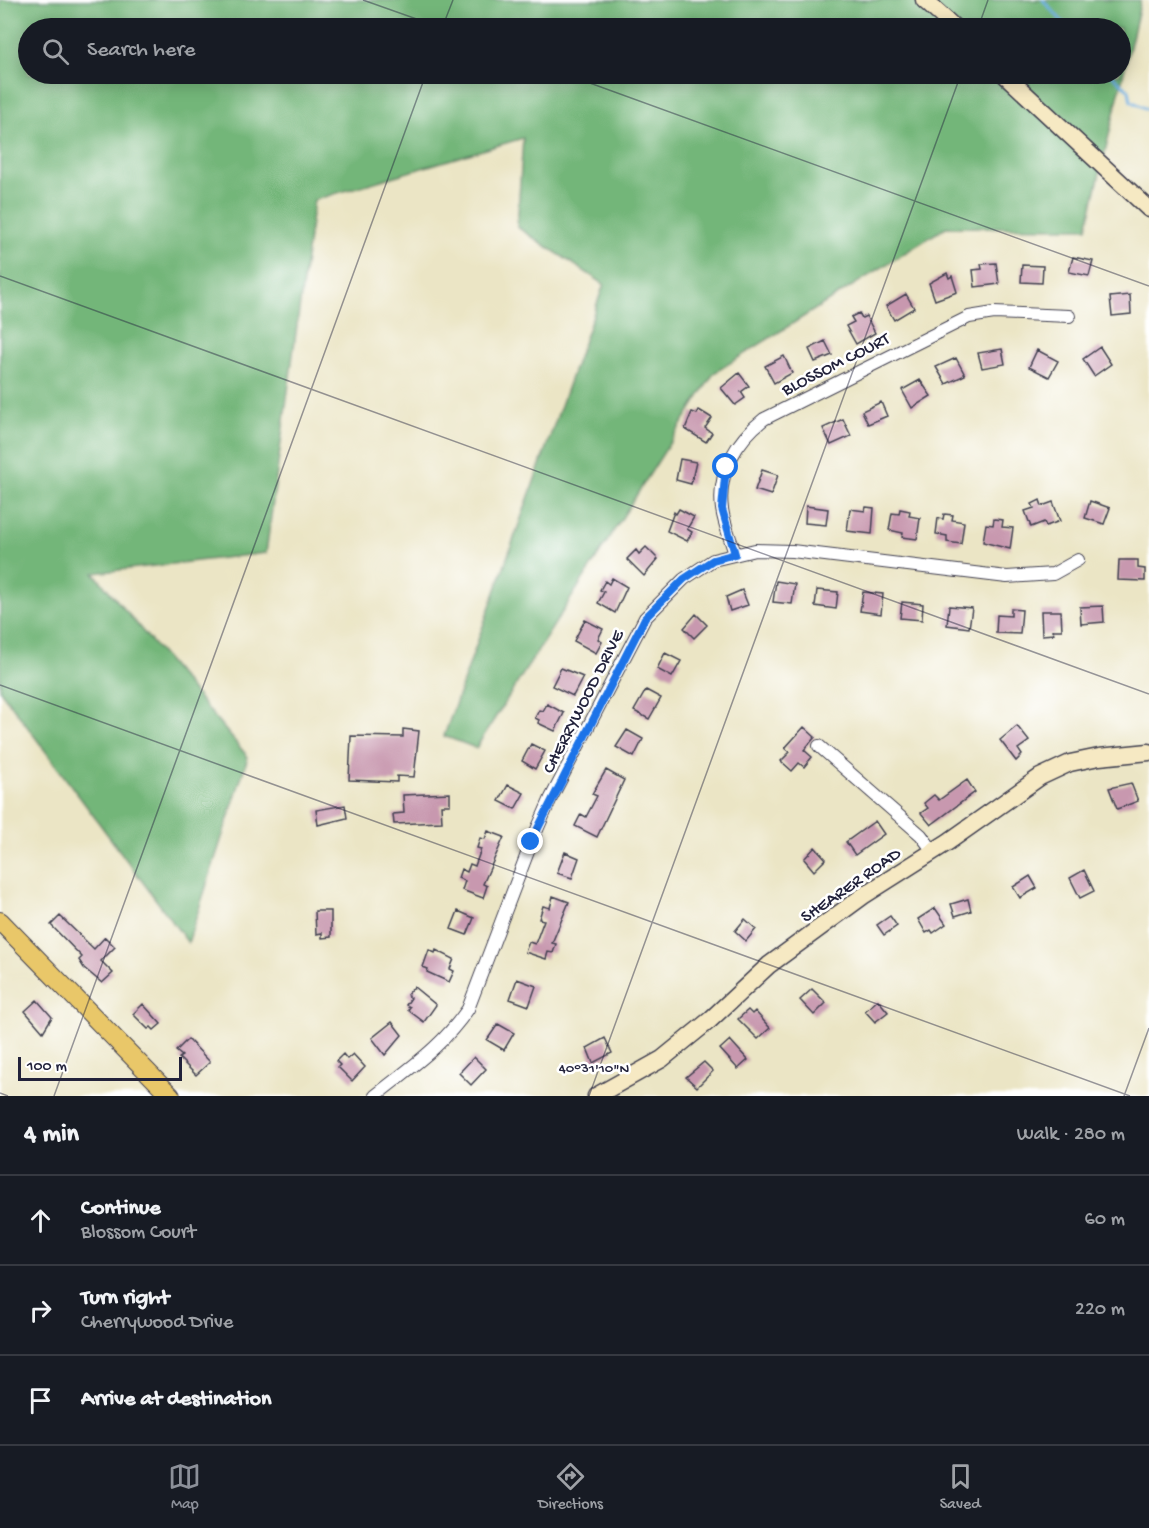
<!DOCTYPE html>
<html lang="en">
<head>
<meta charset="utf-8">
<style>
	body { margin:0; font-family:"Gochi Hand",sans-serif; background:#20242c; color:#f1f3f6 }
	.scale { position:absolute; left:18px; bottom:15px; width:164px; box-sizing:border-box; padding-left:6px; border:3px solid #22223b; border-top:0; font-size:16px; line-height:21px; white-space:nowrap; color:#22223b; -webkit-text-stroke:4px #fff; paint-order:stroke }
	.stop { position:absolute; width:18px; height:18px; margin:-14px; border:4px solid #1a73e8; border-radius:50%; background:#fff }
	.stop.end { background:#1a73e8; border-color:#fff; box-shadow:0 2px 6px #0008 }
	.list { margin:0; padding:0; list-style:none }
	h2 { display:flex; justify-content:space-between; align-items:center; height:78px; margin:0; padding:0 24px; font-size:26px }
	h2 small { font-size:20px; font-weight:400; color:#9ea1a6 }
	.list li { display:grid; grid-template-columns:39px 1fr auto; gap:18px; align-items:center; box-sizing:border-box; height:90px; padding:0 24px; border-top:2px solid #363941 }
	.list b { display:block; font-size:22px; white-space:nowrap }
	.list p { margin:0; font-size:20px; white-space:nowrap; color:#9ea1a6 }
	.list em { font-size:20px; font-style:normal; color:#9ea1a6 }
	.icon { flex:none; width:33px; height:33px; fill:none; stroke:currentColor; stroke-width:2; stroke-linecap:round; stroke-linejoin:round }
	.map { position:relative; flex:none; width:1149px; height:1096px; overflow:hidden }
	.search { position:absolute; background:#171b24; box-shadow:0 3px 15px #0003; left:18px; right:18px; top:18px; height:66px; display:flex; align-items:center; gap:15px; box-sizing:border-box; padding:0 21px; border-radius:33px; color:#9ea1a6; font-size:22px }
	.sheet { height:348px; background:#171b24 }
	nav { display:flex; justify-content:space-around; align-items:center; box-sizing:border-box; height:84px; border-top:2px solid #363941; background:#171b24; font-size:16px; color:#9ea1a6 }
	nav a { display:grid; justify-items:center; gap:3px }
	nav .on { color:#8c9099 }
	.map>svg:first-child { display:block }
	.forest { fill:#73b679; stroke:#4a6c5a; stroke-width:1.5; fill-rule:evenodd }
	.lines { fill:none; stroke-linecap:round; stroke-linejoin:round }
	.stream { stroke:#70b1e4; stroke-width:3 }
	.building { fill:#c898af }
	.street-casing { stroke:#403f50; stroke-width:14 }
	.secondary-casing { stroke:#403f50; stroke-width:19 }
	.primary-casing { stroke:#403f50; stroke-width:20 }
	.street { stroke:#fff; stroke-width:12 }
	.secondary { stroke:#f6e9c3; stroke-width:16 }
	.primary { stroke:#e9c769; stroke-width:18 }
	.route { stroke:#1a73e8; stroke-width:8 }
	.ticks { fill:none; stroke:#22223b; stroke-width:1.5; stroke-opacity:0.45 }
	.labels { text-anchor:middle; stroke-width:5; stroke-linejoin:round; paint-order:stroke }
	.street-label { font-size:18px; fill:#22223b; stroke:#fff }
	.ticks-label { font-size:15px; text-anchor:middle; fill:#22223b; stroke:#fff; stroke-width:5; stroke-linejoin:round; paint-order:stroke }
</style>
</head>
<body>
<div class="map">
<svg width="1149" height="1096" viewBox="0 0 1149 1096">
	<rect width="100%" height="100%" fill="#fff"/>
	<filter id="ink" filterUnits="userSpaceOnUse"><feTurbulence type="fractalNoise" baseFrequency=".0167" numOctaves="2"/><feDisplacementMap in="SourceGraphic" scale="12" xChannelSelector="R" yChannelSelector="G"/><feConvolveMatrix kernelMatrix="1 2 1 2 8 2 1 2 1" color-interpolation-filters="sRGB"/></filter>
	<filter id="wash" filterUnits="userSpaceOnUse"><feTurbulence type="fractalNoise" baseFrequency=".008" numOctaves="4" result="noise"/><feDisplacementMap in="SourceGraphic" scale="24" xChannelSelector="R" yChannelSelector="G"/><feGaussianBlur stdDeviation="1.35" result="paint"/><feColorMatrix in="noise" values="0 0 0 0 0 0 0 0 0 0 0 0 0 0 0 0 0 1.4 0 .05"/><feComposite in="paint" operator="in"/></filter>
	<g filter="url(#wash)">
		<rect width="100%" height="100%" fill="#ebe5c5"/>
		<path class="forest" d="M0 0H1141L1087 228 946 227 714 373 476 748 444 736 604 284 517 227 523 138 314 200 266 553 94 573 248 757 188 943 0 690ZM28 28H1120V74H28Z"/>
		<g class="lines">
			<path class="stream" d="M1043 0 1068 28
				M1111 74 1129 90 1131 101 1149 110"/>
		</g>
		<g id="blocks">
			<path class="building" d="M1073 257 1093 261 1089 276 1069 272Z
				M996 263 999 284 975 287 973 270 982 269 981 264Z
				M1022 265 1043 266 1042 283 1021 282Z
				M947 273 949 278 952 276 957 292 935 300 929 283Z
				M906 294 914 308 894 320 886 306Z
				M1130 295 1131 314 1112 316 1110 297Z
				M859 313 862 318 866 316 875 333 856 344 846 326 854 322 851 317Z
				M825 341 832 355 815 362 809 349Z
				M1100 347 1111 364 1094 376 1083 359Z
				M1002 349 1005 364 982 368 978 353Z
				M1037 350 1058 361 1049 377 1029 367Z
				M784 356 792 373 774 383 765 366Z
				M956 358 965 375 946 384 936 367Z
				M739 373 749 386 741 392 745 398 735 405 721 388Z
				M920 380 931 396 912 408 902 390Z
				M881 402 887 416 868 424 862 411Z
				M699 410 712 418 705 428 712 433 706 442 685 429 692 412 697 414Z
				M843 419 851 436 831 445 823 428Z
				M680 459 696 462 691 484 676 480Z
				M762 470 778 475 771 495 755 490Z
				M1040 500 1042 506 1053 502 1060 521 1046 526 1044 522 1031 527 1025 511 1034 508 1032 504Z
				M1090 501 1110 508 1104 524 1085 518Z
				M806 506 828 509 826 525 805 523Z
				M866 507 874 508 872 534 847 531 850 509 865 511Z
				M679 509 694 517 687 529 692 532 687 541 667 531 674 512 676 514Z
				M900 509 910 511 909 516 920 518 917 539 902 537 903 533 889 530 892 513 899 514Z
				M944 514 953 515 952 520 964 522 961 544 947 542V536L936 534 938 518 943 519Z
				M994 519 1003 520 1002 527 1013 528 1010 549 983 542 986 524 993 525Z
				M646 547 658 559 644 576 627 559 636 550 639 554Z
				M1119 560H1138V568L1145 569V581L1118 580Z
				M612 578 627 587 615 613 598 603 604 592 600 590 605 581 609 584Z
				M776 581 795 584 792 604 773 602Z
				M742 590 748 605 730 611 726 597Z
				M817 590 838 592 836 609 815 606Z
				M863 592 883 594 881 614 860 611Z
				M902 602 923 604 922 620 900 618Z
				M949 606 972 608 969 628 947 625Z
				M1103 606 1104 622 1081 624 1080 607Z
				M1011 609 1022 610 1020 634 996 633 997 615 1011 616Z
				M1041 611H1061L1062 630H1053L1054 634 1042 635Z
				M696 614 707 625 694 638 684 628Z
				M585 620 603 629 598 639 602 642 596 653 574 641Z
				M665 653 681 661 672 677 657 669Z
				M561 668 583 677 573 696 552 686Z
				M646 690 661 698 649 719 634 711Z
				M547 704 564 713 555 731 538 723 539 720 535 718 539 710 543 711Z
				M1017 726 1029 741 1018 749 1022 755 1016 761 1000 740Z
				M804 727 815 737 804 750 812 757 804 767 799 763 792 771 781 761 790 752 785 748Z
				M403 729 419 731 414 777 397 776V782L349 780 351 736 403 737Z
				M627 730 643 739 634 757 616 747Z
				M531 744 545 751 535 769 522 761Z
				M606 770 624 780 597 837 575 826 581 814 586 817 597 796 592 794Z
				M967 780 975 792 931 825 921 813 928 808 924 803 934 795 939 800Z
				M1131 783 1138 801 1117 809 1109 788Z
				M508 785 524 793 515 809 499 801Z
				M450 793V805H441L442 822 394 824 393 814 404 813 403 795Z
				M345 805 347 818 318 825 316 810Z
				M875 821 884 834 855 855 846 842Z
				M488 831 504 837 483 884 487 886 483 898 462 890 465 881 458 878 461 869 467 872 470 864 475 866 481 849 477 848 480 838 485 839Z
				M815 847 826 859 814 871 804 859Z
				M565 852 579 858 572 878 557 873Z
				M1084 870 1094 891 1080 898 1070 878Z
				M1030 876 1037 888 1020 898 1013 887Z
				M553 896 569 902 552 943 556 944 553 953 548 952 546 959 525 952 529 942 535 944 544 920 539 919 543 906 550 908Z
				M968 899 971 911 955 916 951 904Z
				M935 908 946 924 933 933 931 930 926 933 918 919Z
				M315 911H331V937L322 938V933L316 934Z
				M458 911 474 918 467 935 451 929Z
				M60 916 94 949 105 937 115 947 101 961 113 973 102 983 84 968 79 960 82 957 51 925Z
				M890 916 897 926 884 935 877 925Z
				M745 919 756 929 746 941 735 931Z
				M429 950 435 953 436 950 454 959 450 969 454 971 449 982 427 972 428 969 423 967Z
				M517 979 536 986 529 1006 510 999Z
				M414 987 436 1005 424 1022 408 1010 410 1007 406 1005 411 998 407 995Z
				M812 989 826 1003 814 1015 800 1000Z
				M37 1000 52 1017 43 1032 25 1011Z
				M878 1000 888 1012 875 1022 865 1011Z
				M143 1004 161 1024 154 1030 151 1027 148 1029 133 1014Z
				M748 1010 752 1014 755 1011 770 1028 758 1039 738 1019Z
				M392 1022 402 1035 385 1055 372 1038Z
				M498 1024 514 1033 504 1050 487 1040Z
				M605 1038 612 1053 593 1063 587 1048Z
				M188 1039 210 1062 196 1075 179 1058 182 1056 176 1051Z
				M730 1040 748 1060 738 1069 720 1049Z
				M343 1054 347 1059 353 1054 365 1067 352 1081 338 1067 340 1065 336 1061Z
				M474 1057 486 1069 471 1085 459 1073Z
				M704 1062 713 1071 697 1087 686 1077Z"/>
		</g>
	</g>
	<g filter="url(#ink)">
		<use href="#blocks" fill-opacity="0" stroke="#403f50" stroke-width="1.5"/>
		<g class="lines">
			<defs>
				<path id="street" d="M735 554C731 540 724 524 722 509 717 472 737 440 764 419L969 317 994 313 1069 316
					M819 746 921 835 933 851
					M375 1096C412 1066 440 1049 468 1009L532 841 551 798 645 618 684 579 713 560 755 550 792 551 1007 577 1053 574 1078 560"/>
				<path id="secondary" d="M924 0 955 28
					M1004 74 1149 209
					M596 1096 662 1059 710 1020 769 965 863 896 948 842 1040 777 1070 763 1099 757 1149 752"/>
				<path id="primary" d="M0 921 171 1096"/>
			</defs>
			<use href="#street" class="street-casing"/>
			<use href="#secondary" class="secondary-casing"/>
			<use href="#primary" class="primary-casing"/>
			<use href="#street" class="street"/>
			<use href="#secondary" class="secondary"/>
			<use href="#primary" class="primary"/>
		</g>
	</g>
	<g class="lines" filter="url(#ink)">
		<path class="route" d="M531 842 645 618 684 579 713 560 735 554 722 509 726 467"/>
	</g>
	<path class="ticks" d="M363 0 442 28M442 28 453 0M978 28 988 0M565 74 1149 286M0 276 1149 694M0 685 1130 1096M0 1093 8 1096M54 1096 426 74M589 1096 961 74M1124 1096 1149 1028"/>
	<g class="labels">
		<g class="street-label">
			<text transform="translate(835 363) rotate(-27)" y="6">BLOSSOM COURT</text>
			<text transform="translate(582 701) rotate(-63)" y="6">CHERRYWOOD DRIVE</text>
			<text transform="translate(850 884) rotate(-35)" y="6">SHEARER ROAD</text>
		</g>
	</g>
	<g class="ticks-label">
		<text x="594" y="1072">40°31'10"N</text>
	</g>
</svg>
<div class="scale">100 m</div>
<div class="stop" style="left:726px;top:467px"></div>
<div class="stop end" style="left:531px;top:842px"></div>
<div class="search"><svg class="icon" aria-label="search" viewBox="0 0 24 24"><circle cx="10" cy="10" r="6"/><path d="M15 15l6 6"/></svg>Search here</div>
</div>
<section class="sheet">
<h2>4 min<small>Walk · 280 m</small></h2>
<ul class="list">
<li><svg class="icon" aria-label="ahead" viewBox="0 0 24 24"><path d="M12 20V5M6 11l6-6 6 6"/></svg><div><b>Continue</b><p>Blossom Court</p></div><em>60 m</em></li>
<li><svg class="icon" aria-label="right" viewBox="0 0 24 24"><path d="M7 20v-9h11M14 6l5 5-5 5"/></svg><div><b>Turn right</b><p>Cherrywood Drive</p></div><em>220 m</em></li>
<li><svg class="icon" aria-label="arrive" viewBox="0 0 24 24"><path d="M6 21V4h12l-3 4 3 4H6"/></svg><div><b>Arrive at destination</b></div></li>
</ul>
</section>
<nav>
<a class="on"><svg class="icon" aria-label="map" viewBox="0 0 24 24"><path d="M3 6l6-2 6 2 6-2v14l-6 2-6-2-6 2zM9 4v14M15 6v14"/></svg>Map</a>
<a><svg class="icon" aria-label="directions" viewBox="0 0 24 24"><path d="M12 3l9 9-9 9-9-9zM9 14v-3h6M13 9l2 2-2 2"/></svg>Directions</a>
<a><svg class="icon" aria-label="saved" viewBox="0 0 24 24"><path d="M7 4h10v16l-5-4-5 4z"/></svg>Saved</a>
</nav>
</body>
</html>
